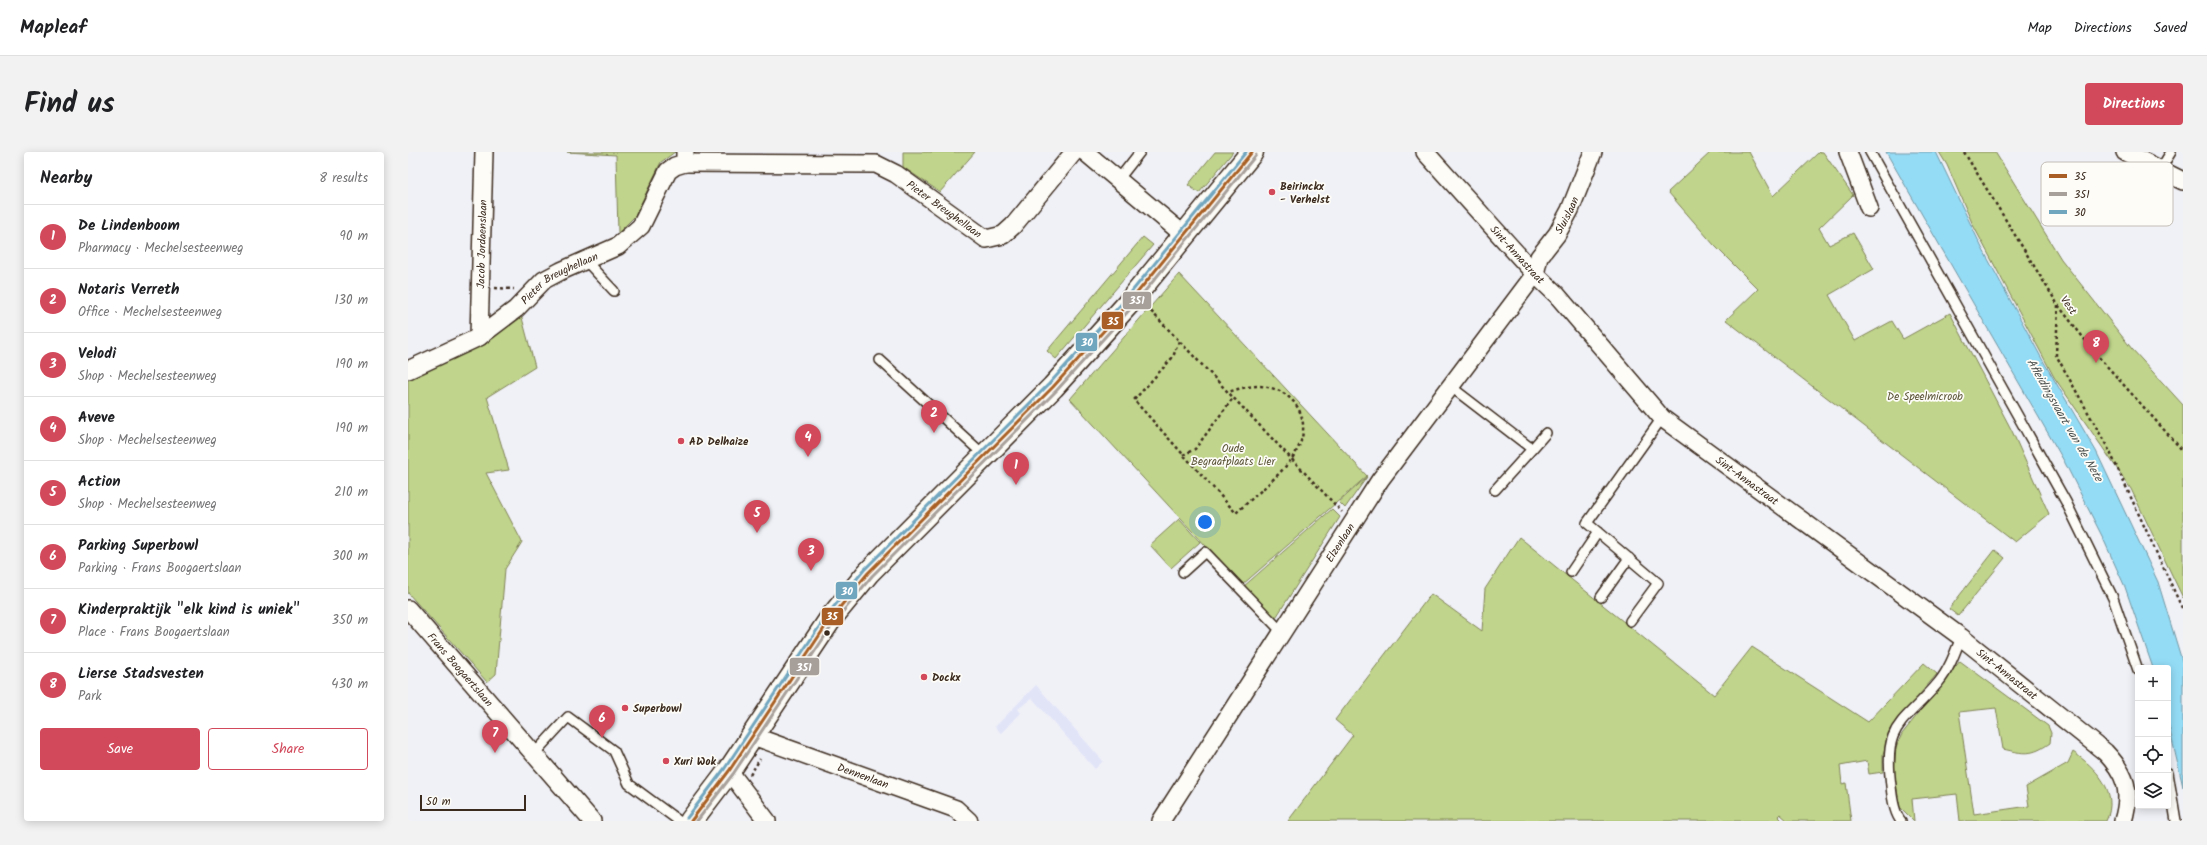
<!DOCTYPE html>
<html lang="en">
<head>
<meta charset="utf-8">
<style>
	body { margin:0; font-family:Kalam,sans-serif; background:#f2f2f2; color:#202124 }
	.controls { position:absolute; right:12px; bottom:12px; display:grid; overflow:hidden; border-radius:4px; box-shadow:0 2px 10px #0003 }
	.controls button { width:36px; height:36px; display:grid; place-items:center; padding:0; border:0; border-bottom:1px solid #e0e0e0; background:#fff; color:#202124; font:20px sans-serif }
	.scale { position:absolute; left:12px; bottom:10px; width:106px; box-sizing:border-box; padding-left:4px; border:2px solid #3b2a1e; border-top:0; font-size:11px; line-height:14px; white-space:nowrap; color:#3b2a1e; -webkit-text-stroke:3px #fdfcf7; paint-order:stroke }
	.you { position:absolute; left:797px; top:370px; width:14px; height:14px; margin:-10px; border:3px solid #fff; border-radius:50%; background:#1a73e8; box-shadow:0 0 0 6px #1a73e833 }
	.badge { display:grid; place-items:center; width:26px; height:26px; border-radius:50%; background:#d1495b; color:#fff; font-size:13px; font-weight:700 }
	.pin { position:absolute; translate:-50% -33px; filter:drop-shadow(0 1px 2px #0008) }
	.pin::after { content:''; position:absolute; top:21px; width:14px; height:12px; background:inherit; clip-path:polygon(0 0,100% 0,50% 100%) }
	.list { margin:0; padding:0; list-style:none }
	h2 { display:flex; justify-content:space-between; align-items:center; height:52px; margin:0; padding:0 16px; font-size:17px }
	h2 small { font-size:13px; font-weight:400; color:#757577 }
	.list li { display:grid; grid-template-columns:26px 1fr auto; gap:12px; align-items:center; box-sizing:border-box; height:64px; padding:0 16px; border-top:1px solid #e0e0e0 }
	.list b { display:block; font-size:15px; white-space:nowrap }
	.list p { margin:0; font-size:13px; white-space:nowrap; color:#757577 }
	.list em { font-size:13px; font-style:normal; color:#757577 }
	.actions { display:flex; gap:8px; padding:12px 16px }
	.actions a { flex:1; padding:9px 0; border:1px solid #d1495b; border-radius:4px; text-align:center; font-size:14px; color:#d1495b }
	.actions .main { background:#d1495b; color:#fff }
	.icon { flex:none; width:22px; height:22px; fill:none; stroke:currentColor; stroke-width:2; stroke-linecap:round; stroke-linejoin:round }
	.map { position:relative; flex:none; width:1775px; height:669px; overflow:hidden; border-radius:4px }
	header { display:flex; align-items:center; gap:24px; box-sizing:border-box; height:56px; padding:0 20px; background:#fff; border-bottom:1px solid #e0e0e0 }
	header strong { font-size:19px }
	nav { display:flex; gap:22px; margin-inline-start:auto; font-size:14px }
	.intro { display:flex; align-items:center; justify-content:space-between; box-sizing:border-box; height:96px; padding:0 24px }
	h1 { margin:0; font-size:28px }
	.button { padding:10px 18px; border-radius:4px; background:#d1495b; color:#fff; font-size:14px; font-weight:700 }
	main { display:flex; gap:24px; padding:0 24px }
	aside { flex:1; background:#fff; border-radius:4px; box-shadow:0 2px 10px #0003 }
	.map>svg:first-child { display:block }
	.built { fill:#e1e4f7 }
	.green { fill:#c0d58b; stroke:#7e8054 }
	.water { fill:#94dcf6; stroke:#7095a0 }
	.lines { fill:none; stroke-linecap:round; stroke-linejoin:round }
	.lane-casing { stroke:#3b2a1e; stroke-width:12 }
	.street-casing { stroke:#3b2a1e; stroke-width:20 }
	.secondary-casing { stroke:#3b2a1e; stroke-width:25 }
	.path { stroke:#3b2a1e; stroke-width:2.5; stroke-dasharray:3 3; stroke-linecap:butt }
	.lane { stroke:#fdfcf7; stroke-width:9 }
	.street { stroke:#fdfcf7; stroke-width:17 }
	.secondary { stroke:#fdfcf7; stroke-width:22 }
	.bus-1-casing { stroke:#fdfcf7; stroke-width:6 }
	.bus-2-casing { stroke:#fdfcf7; stroke-width:6 }
	.bus-3-casing { stroke:#fdfcf7; stroke-width:6 }
	.bus-1 { stroke:#a85e24; stroke-width:3 }
	.bus-2 { stroke:#a79f9a; stroke-width:3 }
	.bus-3 { stroke:#71a6bf; stroke-width:3 }
	.poi-dot { fill:#d1495b; stroke:#fdfcf7; stroke-width:1.5 }
	.bus-dot { fill:#3b2a1e; stroke:#fdfcf7; stroke-width:1.5 }
	.labels { text-anchor:middle; stroke-width:3.5; stroke-linejoin:round; paint-order:stroke }
	.poi-label { font-size:11px; font-weight:bold; fill:#3b2a1e; stroke:#fdfcf7; text-anchor:start }
	.street-label { font-size:11px; fill:#3b2a1e; stroke:#fdfcf7 }
	.park-label { font-size:11px; fill:#5c5539; stroke:#fdfcf7 }
	.water-label { font-size:12px; font-style:italic; fill:#515654; stroke:#fdfcf7 }
	.key { fill:#fdfcf7; stroke:#c3bdb6; stroke-width:1 }
	.key-label { font-size:11px; fill:#3b2a1e }
	.line-badge { stroke:#fdfcf7; stroke-width:1.5 }
	.badge-label { font-size:11px; text-anchor:middle; font-weight:bold; fill:#fff }
</style>
</head>
<body>
<header>
<strong>Mapleaf</strong>
<nav><a>Map</a><a>Directions</a><a>Saved</a></nav>
</header>
<div class="intro"><h1>Find us</h1><a class="button">Directions</a></div>
<main>
<aside>
<h2>Nearby<small>8 results</small></h2>
<ul class="list">
<li><span class="badge">1</span><div><b>De Lindenboom</b><p>Pharmacy · Mechelsesteenweg</p></div><em>90 m</em></li>
<li><span class="badge">2</span><div><b>Notaris Verreth</b><p>Office · Mechelsesteenweg</p></div><em>130 m</em></li>
<li><span class="badge">3</span><div><b>Velodi</b><p>Shop · Mechelsesteenweg</p></div><em>190 m</em></li>
<li><span class="badge">4</span><div><b>Aveve</b><p>Shop · Mechelsesteenweg</p></div><em>190 m</em></li>
<li><span class="badge">5</span><div><b>Action</b><p>Shop · Mechelsesteenweg</p></div><em>210 m</em></li>
<li><span class="badge">6</span><div><b>Parking Superbowl</b><p>Parking · Frans Boogaertslaan</p></div><em>300 m</em></li>
<li><span class="badge">7</span><div><b>Kinderpraktijk &quot;elk kind is uniek&quot;</b><p>Place · Frans Boogaertslaan</p></div><em>350 m</em></li>
<li><span class="badge">8</span><div><b>Lierse Stadsvesten</b><p>Park</p></div><em>430 m</em></li>
</ul>
<div class="actions"><a class="main">Save</a><a>Share</a></div>
</aside>
<div class="map">
<svg width="1775" height="669" viewBox="0 0 1775 669">
	<rect width="100%" height="100%" fill="#f0f1f7"/>
	<filter id="ink" filterUnits="userSpaceOnUse"><feTurbulence type="fractalNoise" baseFrequency=".025" numOctaves="2"/><feDisplacementMap in="SourceGraphic" scale="8" xChannelSelector="R" yChannelSelector="G"/><feConvolveMatrix kernelMatrix="1 2 1 2 8 2 1 2 1" color-interpolation-filters="sRGB"/></filter>
	<g filter="url(#ink)">
		<path class="built" d="M628 533 695 609 687 617 624 546 610 557 613 561 593 581 587 575Z"/>
		<path class="green" d="M159 0H267L253 10 227 64 210 81 208 3Z
			M495 0H567L532 40 495 15Z
			M807 0H825L791 41 780 33Z
			M1303 0H1341L1365 44 1411 0H1415L1445 43 1411 76 1421 93 1445 81 1466 117 1421 143 1447 189 1484 169 1495 187 1542 161 1604 279 1641 362 1607 390 1318 168 1350 137 1306 93 1260 40Z
			M1531 0H1587L1653 107 1724 197 1775 253V446L1723 337 1646 225 1565 73 1539 13Z
			M735 85 745 93 648 207 639 199Z
			M771 122 959 324 834 433 662 247Z
			M113 162 127 215 79 245 101 318 78 321 114 390 97 417 88 522 79 530 0 441V228L70 194Z
			M959 325 937 356 931 350Z
			M924 357 932 365 867 467 835 435Z
			M771 367 792 390 763 416 742 393Z
			M1111 385 1306 543 1344 495 1460 570 1516 511 1529 522 1482 577 1475 602V620L1461 622 1459 609 1432 614 1434 632 1438 631 1443 669H1380L1372 662 1370 664 1375 669H880L945 583 927 568 1023 442 1074 479 1077 437Z
			M1587 398 1597 406 1550 464 1541 457Z
			M1552 509 1640 574 1643 581 1642 591C1624 604 1616 602 1595 597L1588 556 1551 560 1566 662 1621 654 1618 635 1660 611 1665 600C1687 615 1712 640 1698 669H1552L1549 642 1504 647 1506 669 1492 655 1486 621 1488 595 1494 582Z"/>
		<path class="water" d="M1478 0H1528L1574 96 1634 207 1688 299 1750 430 1775 512V635L1760 570V516H1745L1717 435 1694 384 1656 309Z"/>
		<g class="lines">
			<defs>
				<path id="lane" d="M1462 0 1658 350 1705 446 1730 518
					M1752 18 1763 0
					M710 28 732 0
					M177 108 206 139
					M472 208 577 304
					M1042 234 1124 297 1138 281
					M1087 338 1124 297
					M775 420 797 400 874 480
					M1163 420 1190 380
					M1193 445 1221 406
					M1222 469 1250 431 1179 371 1254 266
					M126 602 160 565 206 599 221 632 271 669
					M1760 621 1768 669
					M1493 669C1486 661 1484 645 1483 634 1475 570 1494 574 1530 531 1541 518 1547 501 1553 485"/>
				<g id="street">
					<path d="M677 0 776 83"/>
					<path id="s1" d="M1017 0 1127 122 1149 143 1254 266 1553 485 1697 600C1718 622 1724 639 1715 669"/>
					<path d="M1440 0 1461 56"/>
					<path d="M1717 0 1775 29"/>
					<path id="s2" d="M277 11 468 12 488 22 578 87 595 83 605 74 666 0"/>
					<path id="s3" d="M71 185 76 0"/>
					<path id="s4" d="M0 218 71 185 108 157 136 128 153 119 210 94 233 74 260 19 267 14 277 11V1"/>
					<path id="s5" d="M0 457 184 669"/>
					<path id="s6" d="M345 584 548 657 561 669"/>
					<path d="M321 619 359 669"/>
					<path id="s7" d="M753 669 972 328 1127 122 1131 105 1149 82 1162 58 1185 0"/>
				</g>
				<path id="secondary" d="M283 669 321 619 423 466 460 421 645 235 720 152 844 0"/>
			</defs>
			<use href="#lane" class="lane-casing"/>
			<use href="#street" class="street-casing"/>
			<use href="#secondary" class="secondary-casing"/>
			<path class="path" d="M1556 0 1650 153 1688 202 1775 299
				M87 136 106 137
				M1650 153 1648 203 1701 298 1775 458
				M739 155 934 360
				M771 189 765 205 726 248 828 361C845 345 877 320 888 300 907 268 886 235 850 234 840 234 830 237 820 240
				M775 303 787 297 825 246
				M342 623 352 607"/>
			<use href="#lane" class="lane"/>
			<use href="#street" class="street"/>
			<use href="#secondary" class="secondary"/>
			<defs>
				<path id="bus-1" d="M283 669 321 619 423 466 460 421 645 235 720 152 844 0"/>
				<path id="bus-2" d="M289 669 325 622 427 469 464 424 649 238 724 155 848 3"/>
				<path id="bus-3" d="M279 666 317 616 419 463 456 418 641 232 716 149 838 0"/>
			</defs>
			<use href="#bus-1" class="bus-1-casing"/>
			<use href="#bus-2" class="bus-2-casing"/>
			<use href="#bus-3" class="bus-3-casing"/>
			<use href="#bus-1" class="bus-1"/>
			<use href="#bus-2" class="bus-2"/>
			<use href="#bus-3" class="bus-3"/>
		</g>
	</g>
	<g class="poi-dot">
		<circle cx="864" cy="40" r="4"/>
		<circle cx="273" cy="289" r="4"/>
		<circle cx="516" cy="525" r="4"/>
		<circle cx="217" cy="556" r="4"/>
		<circle cx="258" cy="609" r="4"/>
	</g>
	<circle class="bus-dot" cx="419" cy="481" r="3.5"/>
	<g class="labels">
		<g class="poi-label">
			<text x="872" y="38">Beirinckx<tspan x="872" dy="13">- Verhelst</tspan></text>
			<text x="281" y="293">AD Delhaize</text>
			<text x="524" y="529">Dockx</text>
			<text x="225" y="560">Superbowl</text>
			<text x="266" y="613">Xuri Wok</text>
		</g>
		<g class="street-label">
			<text dy="4" stroke="none"><textPath href="#s2" startOffset="273">Pieter Breughellaan</textPath></text>
			<text dy="4" stroke="none"><textPath href="#s7" startOffset="731">Sluislaan</textPath></text>
			<text dy="4" stroke="none"><textPath href="#s3" startOffset="93">Jacob Jordaenslaan</textPath></text>
			<text dy="4" stroke="none"><textPath href="#s1" startOffset="138">Sint-Annastraat</textPath></text>
			<text dy="4" stroke="none"><textPath href="#s4" startOffset="179">Pieter Breughellaan</textPath></text>
			<text transform="translate(1661 153) rotate(54)" y="4">Vest</text>
			<text dy="4" stroke="none"><textPath href="#s1" startOffset="462">Sint-Annastraat</textPath></text>
			<text dy="4" stroke="none"><textPath href="#s7" startOffset="331">Elzenlaan</textPath></text>
			<text dy="4" stroke="none"><textPath href="#s5" startOffset="80">Frans Boogaertslaan</textPath></text>
			<text dy="4" stroke="none"><textPath href="#s1" startOffset="786">Sint-Annastraat</textPath></text>
			<text dy="4" stroke="none"><textPath href="#s6" startOffset="117">Dennenlaan</textPath></text>
		</g>
		<g class="park-label">
			<text x="1517" y="248">De Speelmicroob</text>
			<text x="825" y="300">Oude<tspan x="825" dy="13">Begraafplaats Lier</tspan></text>
		</g>
		<g class="water-label">
			<text transform="translate(1657 268) rotate(60)" y="4">Afleidingsvaart van de Nete</text>
		</g>
	</g>
	<rect x="1633" y="10" width="132" height="64" rx="6" class="key"/>
	<rect x="1641" y="22" width="18" height="4" fill="#a85e24"/>
	<rect x="1641" y="40" width="18" height="4" fill="#a79f9a"/>
	<rect x="1641" y="58" width="18" height="4" fill="#71a6bf"/>
	<g class="key-label">
		<text x="1666" y="28">35</text>
		<text x="1666" y="46">351</text>
		<text x="1666" y="64">30</text>
	</g>
	<g class="line-badge">
		<rect x="714" y="139" width="30" height="19" rx="4" fill="#a79f9a"/>
		<rect x="693" y="159" width="23" height="19" rx="4" fill="#a85e24"/>
		<rect x="667" y="180" width="23" height="20" rx="4" fill="#71a6bf"/>
		<rect x="427" y="429" width="23" height="19" rx="4" fill="#71a6bf"/>
		<rect x="413" y="455" width="23" height="19" rx="4" fill="#a85e24"/>
		<rect x="381" y="505" width="31" height="19" rx="4" fill="#a79f9a"/>
	</g>
	<g class="badge-label">
		<text x="729" y="152">351</text>
		<text x="705" y="173">35</text>
		<text x="679" y="194">30</text>
		<text x="439" y="443">30</text>
		<text x="424" y="468">35</text>
		<text x="396" y="519">351</text>
	</g>
</svg>
<div class="controls">
<button>+</button>
<button>−</button>
<button><svg class="icon" aria-label="locate" viewBox="0 0 24 24"><circle cx="12" cy="12" r="6"/><path d="M12 2v4M12 18v4M2 12h4M18 12h4"/></svg></button>
<button><svg class="icon" aria-label="layers" viewBox="0 0 24 24"><path d="M12 4l9 5-9 5-9-5zM3 14l9 5 9-5"/></svg></button>
</div>
<div class="scale">50 m</div>
<div class="you"></div>
<div class="pin badge" style="left:608px;top:333px">1</div>
<div class="pin badge" style="left:526px;top:281px">2</div>
<div class="pin badge" style="left:403px;top:419px">3</div>
<div class="pin badge" style="left:400px;top:305px">4</div>
<div class="pin badge" style="left:349px;top:381px">5</div>
<div class="pin badge" style="left:194px;top:586px">6</div>
<div class="pin badge" style="left:87px;top:601px">7</div>
<div class="pin badge" style="left:1688px;top:211px">8</div>
</div>
</main>
</body>
</html>
